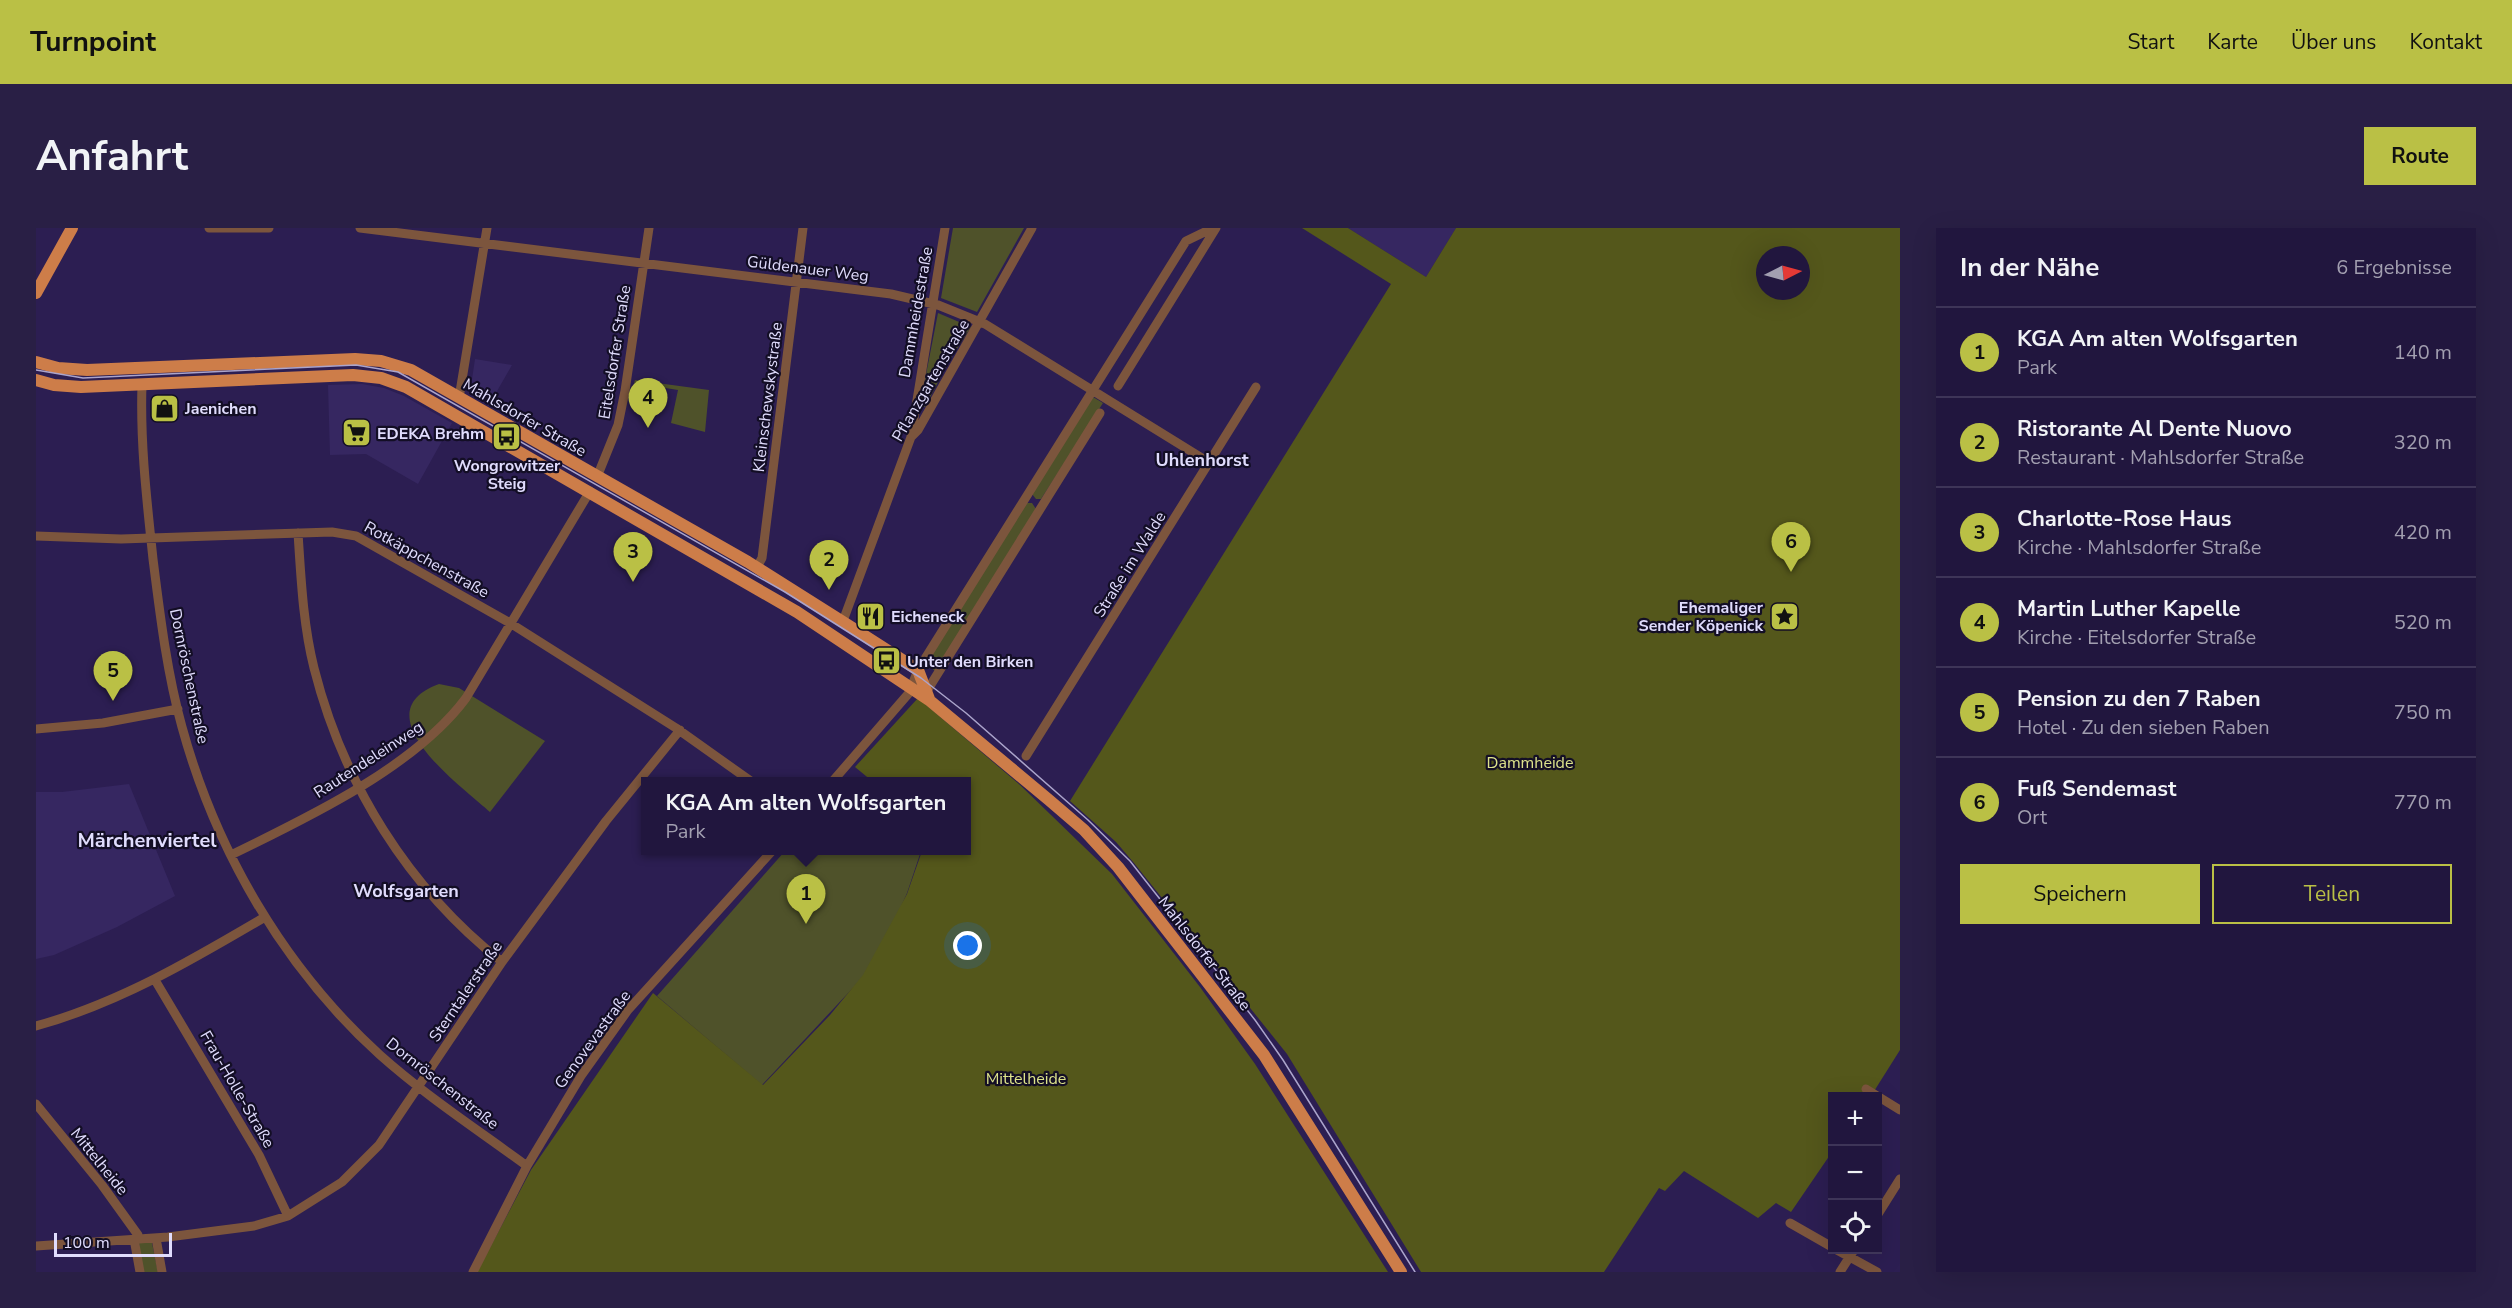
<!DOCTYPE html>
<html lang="de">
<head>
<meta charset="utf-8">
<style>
	body { margin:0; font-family:"Nunito Sans",sans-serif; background:#291f45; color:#f1f3f6 }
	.controls { position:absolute; right:18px; bottom:18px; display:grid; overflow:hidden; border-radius:0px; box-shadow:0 6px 24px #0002 }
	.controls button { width:54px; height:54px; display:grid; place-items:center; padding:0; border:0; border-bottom:2px solid #3e3558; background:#21163e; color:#f1f3f6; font:30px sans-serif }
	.compass { position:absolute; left:1720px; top:18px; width:54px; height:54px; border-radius:50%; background:#21163e; box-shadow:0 6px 24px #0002; rotate:84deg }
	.scale { position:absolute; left:18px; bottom:15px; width:118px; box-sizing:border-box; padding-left:6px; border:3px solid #e0dcfd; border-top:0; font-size:16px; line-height:21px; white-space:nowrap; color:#e0dcfd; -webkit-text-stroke:4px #130e25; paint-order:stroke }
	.you { position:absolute; left:932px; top:718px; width:21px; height:21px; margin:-15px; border:4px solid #fff; border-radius:50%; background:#1a73e8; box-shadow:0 0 0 9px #1a73e833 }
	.badge { display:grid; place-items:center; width:39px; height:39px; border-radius:50%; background:#bac045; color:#111; font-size:20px; font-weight:700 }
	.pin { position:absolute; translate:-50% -50px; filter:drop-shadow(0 2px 3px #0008) }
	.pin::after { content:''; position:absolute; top:32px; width:21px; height:18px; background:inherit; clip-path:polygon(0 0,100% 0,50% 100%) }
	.popup { position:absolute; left:605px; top:549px; width:330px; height:78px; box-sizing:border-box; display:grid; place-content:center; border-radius:0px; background:#21163e; filter:drop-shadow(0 2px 4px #0005); font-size:20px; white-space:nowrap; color:#a29fb0 }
	.popup b { font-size:22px; color:#f1f3f6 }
	.popup::after { content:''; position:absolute; left:50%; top:100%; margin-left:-12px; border:12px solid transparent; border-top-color:#21163e }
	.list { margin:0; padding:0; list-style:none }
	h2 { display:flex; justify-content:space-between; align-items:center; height:78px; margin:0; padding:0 24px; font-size:26px }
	h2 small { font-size:20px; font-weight:400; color:#a29fb0 }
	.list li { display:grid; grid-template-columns:39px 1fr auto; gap:18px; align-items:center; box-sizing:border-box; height:90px; padding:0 24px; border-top:2px solid #3e3558 }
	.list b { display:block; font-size:22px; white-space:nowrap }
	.list p { margin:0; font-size:20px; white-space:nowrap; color:#a29fb0 }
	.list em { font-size:20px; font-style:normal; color:#a29fb0 }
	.actions { display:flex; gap:12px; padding:18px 24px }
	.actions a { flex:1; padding:14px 0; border:2px solid #bac045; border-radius:0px; text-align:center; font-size:21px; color:#bac045 }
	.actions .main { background:#bac045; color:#111 }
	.icon { flex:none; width:33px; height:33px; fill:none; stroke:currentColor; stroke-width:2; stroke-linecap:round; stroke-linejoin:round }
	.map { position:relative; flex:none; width:1864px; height:1044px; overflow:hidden; border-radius:0px }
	header { display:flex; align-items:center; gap:36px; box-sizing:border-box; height:84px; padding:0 30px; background:#bac045; color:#111 }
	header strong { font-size:28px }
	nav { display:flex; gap:33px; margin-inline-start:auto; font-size:21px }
	.intro { display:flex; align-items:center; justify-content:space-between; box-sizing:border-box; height:144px; padding:0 36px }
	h1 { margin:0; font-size:42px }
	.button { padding:15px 27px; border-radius:0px; background:#bac045; color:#111; font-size:21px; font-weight:700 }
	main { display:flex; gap:36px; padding:0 36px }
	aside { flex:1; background:#21163e; border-radius:0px; box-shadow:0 6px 24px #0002 }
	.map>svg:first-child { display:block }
	.built { fill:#362761 }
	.green { fill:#4f522a }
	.forest { fill:#54571b; fill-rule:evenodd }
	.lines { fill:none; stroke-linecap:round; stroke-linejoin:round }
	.minor { stroke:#7c553d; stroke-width:9 }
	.major { stroke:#cd7d49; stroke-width:12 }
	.tram { stroke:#aba4cb; stroke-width:1.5 }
	.labels { text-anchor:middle; stroke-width:4.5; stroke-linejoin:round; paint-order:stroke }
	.street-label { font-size:16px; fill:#e0dcfd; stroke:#130e25 }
	.poi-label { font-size:16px; font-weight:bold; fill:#e0dcfd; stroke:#130e25; text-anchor:start }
	.park-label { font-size:16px; fill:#dde38b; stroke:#130e25 }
	.neighbourhood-label { font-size:18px; font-weight:bold; fill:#e0dcfd; stroke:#130e25 }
	.quarter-label { font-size:20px; font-weight:bold; fill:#e0dcfd; stroke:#130e25 }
</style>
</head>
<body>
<header>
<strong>Turnpoint</strong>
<nav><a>Start</a><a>Karte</a><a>Über uns</a><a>Kontakt</a></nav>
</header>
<div class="intro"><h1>Anfahrt</h1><a class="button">Route</a></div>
<main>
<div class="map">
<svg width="1864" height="1044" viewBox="0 0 1864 1044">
	<rect width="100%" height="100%" fill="#2c1e52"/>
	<path class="built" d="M1312 0H1420L1390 49Z
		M439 131 476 137 453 177 434 165Z
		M326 156 348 160 368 168 416 195 382 256 330 226 294 227 292 157Z
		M93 556 139 668 81 699 18 727 0 731V564H26Z"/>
	<path class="green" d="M917 0H988L941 84 905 70Z
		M902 85 935 99 913 133 889 179 884 177Z
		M599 152 673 162 669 204 635 195 642 162 598 155Z
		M1057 169 1067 175 1005 271H1000L996 266Z
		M990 275H996L1000 281 899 443 889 436Z
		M403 456 423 460 509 513 454 584C425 558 324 485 403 456Z
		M749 623H885L871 665 855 701 829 747 726 857 621 768Z
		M103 1015H116L122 1044H106Z"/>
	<path class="forest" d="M1266 0H1312L1390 49 1420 0H1864V822L1835 868H1796V924L1755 984 1740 975 1722 990 1648 943 1629 963 1623 960 1568 1044H1385L1251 826 1098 635 1080 614 1034 573 1355 56ZM1729 27H1765V63H1729Z
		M882 470 984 557 1076 646 1164 759 1219 836 1352 1044H441L495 942 617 765 727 857 794 787 827 747 871 666 886 623 930 622V554L836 553 819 539Z"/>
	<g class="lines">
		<path class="minor" d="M173 0H233
			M324 0 855 66 902 77 949 96 1174 235
			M106 157C104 215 111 274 117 331 124 387 131 445 146 499 180 623 248 740 344 827 390 868 442 902 491 938
			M1082 158 1180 0
			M423 170 451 0
			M875 209 909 0
			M561 249 582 197 589 163 613 0
			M262 305C265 350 267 396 278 440 307 555 372 660 466 734
			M0 308 85 311 296 304 320 308 474 395 640 500 716 554
			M721 339 726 330 767 0
			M807 393 875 209 882 202 996 0
			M889 466 1064 185
			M0 501 67 495 142 481
			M990 528 1220 159
			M796 554 873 465 882 442 1150 13 1177 0
			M195 627C271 590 379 539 430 470L554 263
			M119 752 223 927 252 988
			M0 798C83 775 156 732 229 689
			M1830 861 1864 882
			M0 876 66 957 102 1007V1011
			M1842 986 1864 951
			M1754 995 1796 1019
			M120 1010 126 1044
			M98 1011 104 1044
			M0 1018 132 1009 218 998 252 988 306 954 343 917 466 734 570 593 644 502
			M1801 1022 1841 1044
			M437 1044 491 938 545 848 592 782 737 622
			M1804 1044 1818 1022"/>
		<path class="major" d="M0 65 36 0
			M0 134 22 140 51 142 319 131 345 133 375 142 712 334 815 399 882 442 893 471
			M0 152 18 157 45 159 317 147 345 150 370 159 761 384 893 472 1013 572 1048 602 1082 639 1228 827 1365 1044"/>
		<path class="tram" d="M0 142 47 150 320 137 362 144 749 364 885 450 930 485 1052 592 1094 633 1219 792 1247 832 1379 1044"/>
	</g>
	<defs>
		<symbol id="shop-square" viewBox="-11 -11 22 22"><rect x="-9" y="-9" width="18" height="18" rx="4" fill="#bac045" stroke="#130e25"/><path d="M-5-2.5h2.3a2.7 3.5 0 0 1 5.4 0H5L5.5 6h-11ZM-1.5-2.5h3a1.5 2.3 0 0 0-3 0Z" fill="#111"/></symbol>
		<symbol id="supermarket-square" viewBox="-11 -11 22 22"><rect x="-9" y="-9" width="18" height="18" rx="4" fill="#bac045" stroke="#130e25"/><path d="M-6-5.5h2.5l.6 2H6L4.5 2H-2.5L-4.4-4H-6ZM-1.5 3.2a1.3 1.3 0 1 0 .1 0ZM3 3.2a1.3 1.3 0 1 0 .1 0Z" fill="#111"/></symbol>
		<symbol id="bus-square" viewBox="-11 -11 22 22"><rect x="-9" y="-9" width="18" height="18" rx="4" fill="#bac045" stroke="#130e25"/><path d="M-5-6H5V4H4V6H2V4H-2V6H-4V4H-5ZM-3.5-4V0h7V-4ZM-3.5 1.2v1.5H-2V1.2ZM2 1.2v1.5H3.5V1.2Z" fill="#111"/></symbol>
		<symbol id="restaurant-square" viewBox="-11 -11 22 22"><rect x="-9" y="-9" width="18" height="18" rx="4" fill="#bac045" stroke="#130e25"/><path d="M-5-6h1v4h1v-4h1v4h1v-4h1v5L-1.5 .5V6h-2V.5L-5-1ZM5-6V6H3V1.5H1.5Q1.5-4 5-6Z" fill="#111"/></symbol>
		<symbol id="sight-square" viewBox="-11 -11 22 22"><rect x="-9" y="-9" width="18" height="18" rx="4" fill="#bac045" stroke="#130e25"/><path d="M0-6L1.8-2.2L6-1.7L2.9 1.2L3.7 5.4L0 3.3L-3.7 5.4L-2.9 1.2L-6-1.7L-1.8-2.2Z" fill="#111"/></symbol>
	</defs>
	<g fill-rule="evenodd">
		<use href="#shop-square" x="112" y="164" width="33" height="33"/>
		<use href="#supermarket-square" x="304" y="188" width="33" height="33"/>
		<use href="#bus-square" x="454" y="192" width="33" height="33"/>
		<use href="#restaurant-square" x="818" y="372" width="33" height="33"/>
		<use href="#sight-square" x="1732" y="372" width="33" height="33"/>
		<use href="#bus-square" x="834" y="416" width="33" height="33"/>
	</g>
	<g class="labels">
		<g class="street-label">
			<text transform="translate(772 40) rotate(7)" y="6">Güldenauer Weg</text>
			<text transform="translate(879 84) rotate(-80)" y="6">Dammheidestraße</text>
			<text transform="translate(578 124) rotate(-81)" y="6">Eitelsdorfer Straße</text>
			<text transform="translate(894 152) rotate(-60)" y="6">Pflanzgartenstraße</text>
			<text transform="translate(731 169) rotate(-83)" y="6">Kleinschewskystraße</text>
			<text transform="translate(489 189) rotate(30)" y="6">Mahlsdorfer Straße</text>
			<text transform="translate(391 331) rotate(29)" y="6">Rotkäppchenstraße</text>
			<text transform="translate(1093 336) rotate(-58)" y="6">Straße im Walde</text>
			<text transform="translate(154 448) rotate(78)" y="6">Dornröschenstraße</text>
			<text transform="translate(332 531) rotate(-33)" y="6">Rautendeleinweg</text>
			<text transform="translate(1169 725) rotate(52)" y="6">Mahlsdorfer Straße</text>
			<text transform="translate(429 763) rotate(-56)" y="6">Sterntalerstraße</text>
			<text transform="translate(556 811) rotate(-54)" y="6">Genovevastraße</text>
			<text transform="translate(407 855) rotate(38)" y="6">Dornröschenstraße</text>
			<text transform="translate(202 861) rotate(60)" y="6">Frau-Holle-Straße</text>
			<text transform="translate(64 933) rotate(51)" y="6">Mittelheide</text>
		</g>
		<g class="poi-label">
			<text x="149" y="186">Jaenichen</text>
			<text x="341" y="211">EDEKA Brehm</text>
			<text x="471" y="243" text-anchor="middle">Wongrowitzer<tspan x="471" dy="18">Steig</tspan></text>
			<text x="1727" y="385" text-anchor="end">Ehemaliger<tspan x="1727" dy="18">Sender Köpenick</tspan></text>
			<text x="855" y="394">Eicheneck</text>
			<text x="871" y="439">Unter den Birken</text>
		</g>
		<g class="park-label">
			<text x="1494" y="540">Dammheide</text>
			<text x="990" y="856">Mittelheide</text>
		</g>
		<g class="neighbourhood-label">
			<text x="1166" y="238">Uhlenhorst</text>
			<text x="370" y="669">Wolfsgarten</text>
		</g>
		<g class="quarter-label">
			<text x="111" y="619">Märchenviertel</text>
		</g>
	</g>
</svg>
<div class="controls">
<button>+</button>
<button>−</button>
<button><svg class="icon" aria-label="locate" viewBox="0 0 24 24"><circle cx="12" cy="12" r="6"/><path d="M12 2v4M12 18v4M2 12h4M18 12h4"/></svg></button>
</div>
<svg class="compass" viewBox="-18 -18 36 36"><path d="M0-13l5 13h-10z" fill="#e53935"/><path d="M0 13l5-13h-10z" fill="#a29fb0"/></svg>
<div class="scale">100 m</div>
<div class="you"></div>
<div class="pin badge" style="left:770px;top:696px">1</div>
<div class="popup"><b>KGA Am alten Wolfsgarten</b>Park</div>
<div class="pin badge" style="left:793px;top:362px">2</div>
<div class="pin badge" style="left:597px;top:354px">3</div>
<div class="pin badge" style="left:612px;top:200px">4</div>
<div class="pin badge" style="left:77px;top:473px">5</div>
<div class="pin badge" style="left:1755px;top:344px">6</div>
</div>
<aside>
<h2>In der Nähe<small>6 Ergebnisse</small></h2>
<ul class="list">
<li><span class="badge">1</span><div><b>KGA Am alten Wolfsgarten</b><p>Park</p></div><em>140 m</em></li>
<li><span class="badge">2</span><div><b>Ristorante Al Dente Nuovo</b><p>Restaurant · Mahlsdorfer Straße</p></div><em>320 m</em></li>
<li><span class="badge">3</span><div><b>Charlotte-Rose Haus</b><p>Kirche · Mahlsdorfer Straße</p></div><em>420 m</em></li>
<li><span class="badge">4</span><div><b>Martin Luther Kapelle</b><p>Kirche · Eitelsdorfer Straße</p></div><em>520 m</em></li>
<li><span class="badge">5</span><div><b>Pension zu den 7 Raben</b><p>Hotel · Zu den sieben Raben</p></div><em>750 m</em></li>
<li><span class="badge">6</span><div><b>Fuß Sendemast</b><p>Ort</p></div><em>770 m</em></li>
</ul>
<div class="actions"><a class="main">Speichern</a><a>Teilen</a></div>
</aside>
</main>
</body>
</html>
